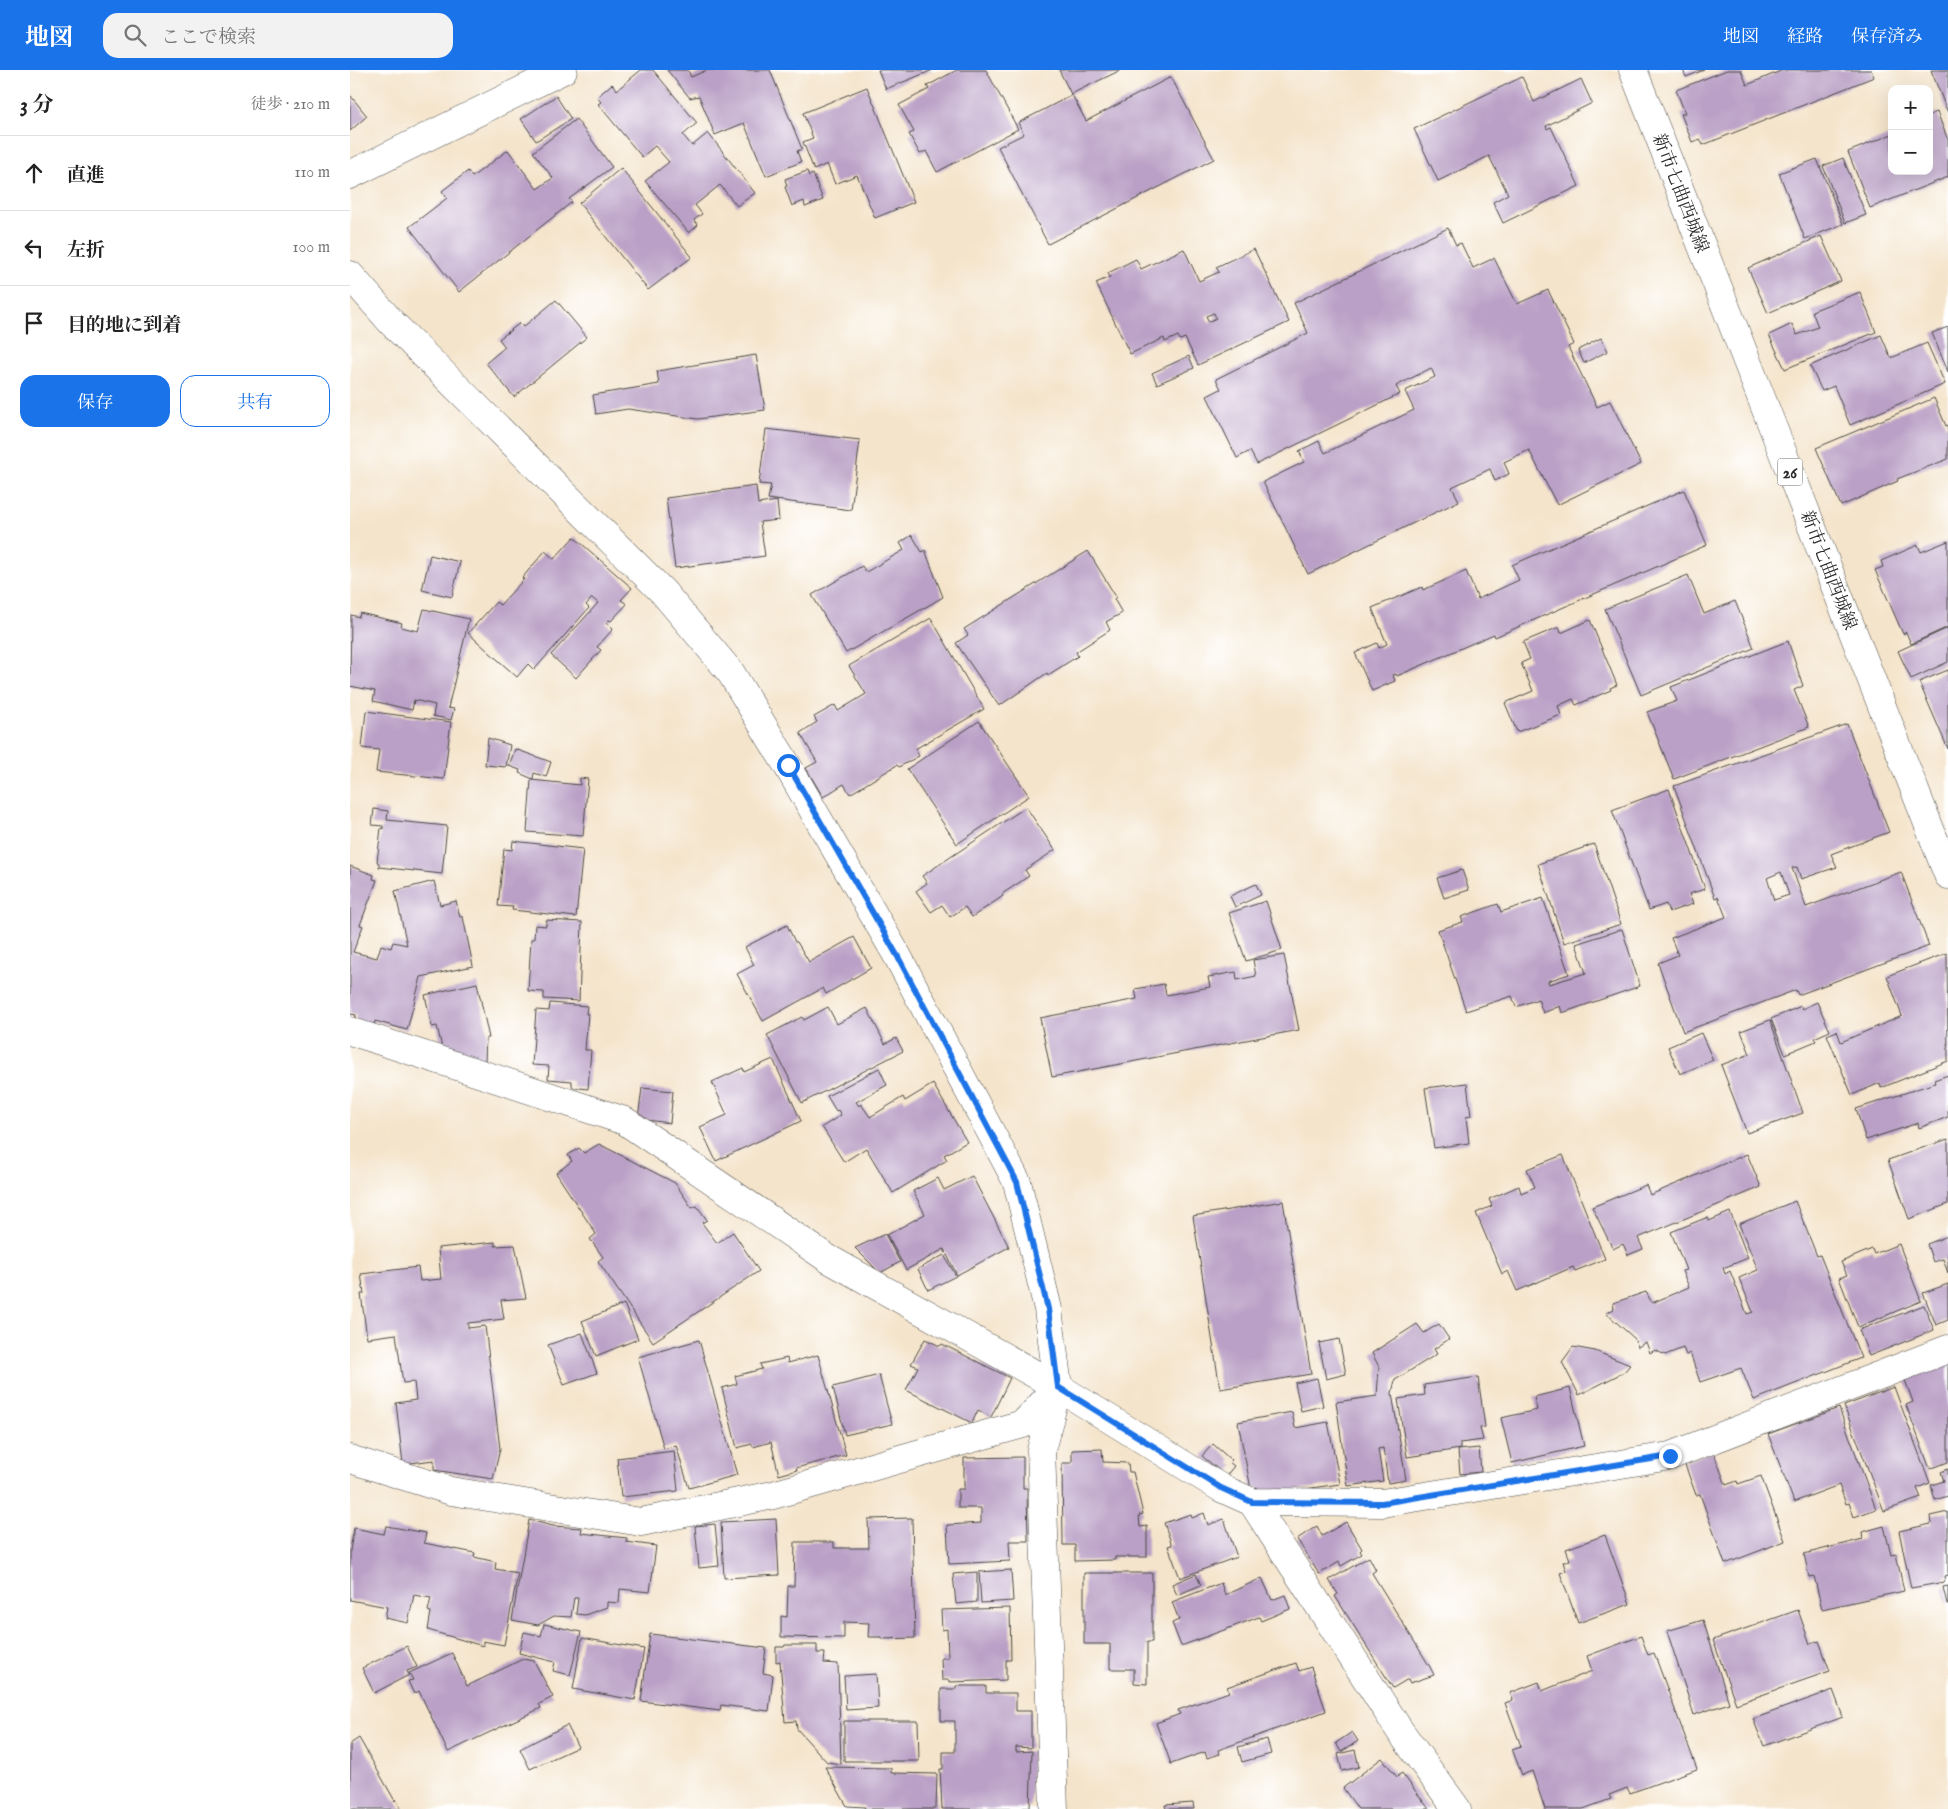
<!DOCTYPE html>
<html lang="ja">
<head>
<meta charset="utf-8">
<style>
	body { margin:0; font-family:"IM FELL English","Noto Serif JP",serif; background:#f2f2f2; color:#222 }
	.controls { position:absolute; right:15px; top:15px; display:grid; overflow:hidden; border-radius:10px; box-shadow:0 5px 20px #0002 }
	.controls button { width:45px; height:45px; display:grid; place-items:center; padding:0; border:0; border-bottom:1px solid #e0e0e0; background:#fff; color:#222; font:25px sans-serif }
	.stop { position:absolute; width:15px; height:15px; margin:-11px; border:4px solid #1a73e8; border-radius:50%; background:#fff }
	.stop.end { background:#1a73e8; border-color:#fff; box-shadow:0 1px 5px #0008 }
	.list { margin:0; padding:0; list-style:none }
	h2 { display:flex; justify-content:space-between; align-items:center; height:65px; margin:0; padding:0 20px; font-size:21px }
	h2 small { font-size:16px; font-weight:400; color:#767676 }
	.list li { display:grid; grid-template-columns:32px 1fr auto; gap:15px; align-items:center; box-sizing:border-box; height:75px; padding:0 20px; border-top:1px solid #e0e0e0 }
	.list b { display:block; font-size:19px; white-space:nowrap }
	.list em { font-size:16px; font-style:normal; color:#767676 }
	.actions { display:flex; gap:10px; padding:15px 20px }
	.actions a { flex:1; padding:11px 0; border:1px solid #1a73e8; border-radius:15px; text-align:center; font-size:18px; color:#1a73e8 }
	.actions .main { background:#1a73e8; color:#fff }
	.icon { flex:none; width:28px; height:28px; fill:none; stroke:currentColor; stroke-width:2; stroke-linecap:round; stroke-linejoin:round }
	.map { position:relative; flex:none; width:1598px; height:1739px; overflow:hidden }
	header { display:flex; align-items:center; gap:30px; box-sizing:border-box; height:70px; padding:0 25px; background:#1a73e8; color:#fff }
	header strong { font-size:24px }
	nav { display:flex; gap:28px; margin-inline-start:auto; font-size:18px }
	.search { width:350px; height:45px; background:#f2f2f2; display:flex; align-items:center; gap:12px; box-sizing:border-box; padding:0 18px; border-radius:15px; color:#767676; font-size:19px }
	main { display:flex }
	aside { flex:1; background:#fff }
	.map>svg:first-child { display:block }
	.building { fill:#baa0c6; fill-rule:evenodd }
	.lines { fill:none; stroke-linecap:round; stroke-linejoin:round }
	.street-casing { stroke:#494743; stroke-width:29 }
	.primary-casing { stroke:#494743; stroke-width:29 }
	.street { stroke:#fff; stroke-width:28 }
	.primary { stroke:#fff; stroke-width:28 }
	.route { stroke:#1a73e8; stroke-width:6 }
	.labels { text-anchor:middle; stroke-width:4; stroke-linejoin:round; paint-order:stroke }
	.shield { fill:#fff; stroke:#6b6b6b; stroke-width:1 }
	.shield-label { font-size:16px; font-weight:bold; fill:#2b2b2b }
	.street-label { font-size:18px; fill:#2b2b2b; stroke:#fff }
</style>
</head>
<body>
<header>
<strong>地図</strong>
<div class="search"><svg class="icon" aria-label="search" viewBox="0 0 24 24"><circle cx="10" cy="10" r="6"/><path d="M15 15l6 6"/></svg>ここで検索</div>
<nav><a>地図</a><a>経路</a><a>保存済み</a></nav>
</header>
<main>
<aside>
<h2>3 分<small>徒歩 · 210 m</small></h2>
<ul class="list">
<li><svg class="icon" aria-label="ahead" viewBox="0 0 24 24"><path d="M12 20V5M6 11l6-6 6 6"/></svg><div><b>直進</b></div><em>110 m</em></li>
<li><svg class="icon" aria-label="left" viewBox="0 0 24 24"><path d="M17 20v-9H6M10 6l-5 5 5 5"/></svg><div><b>左折</b></div><em>100 m</em></li>
<li><svg class="icon" aria-label="arrive" viewBox="0 0 24 24"><path d="M6 21V4h12l-3 4 3 4H6"/></svg><div><b>目的地に到着</b></div></li>
</ul>
<div class="actions"><a class="main">保存</a><a>共有</a></div>
</aside>
<div class="map">
<svg width="1598" height="1739" viewBox="0 0 1598 1739">
	<rect width="100%" height="100%" fill="#fff"/>
	<filter id="ink" filterUnits="userSpaceOnUse"><feTurbulence type="fractalNoise" baseFrequency=".02" numOctaves="2"/><feDisplacementMap in="SourceGraphic" scale="10" xChannelSelector="R" yChannelSelector="G"/><feConvolveMatrix kernelMatrix="1 2 1 2 8 2 1 2 1" color-interpolation-filters="sRGB"/></filter>
	<filter id="wash" filterUnits="userSpaceOnUse"><feTurbulence type="fractalNoise" baseFrequency=".0096" numOctaves="4" result="noise"/><feDisplacementMap in="SourceGraphic" scale="20" xChannelSelector="R" yChannelSelector="G"/><feGaussianBlur stdDeviation="1.12" result="paint"/><feColorMatrix in="noise" values="0 0 0 0 0 0 0 0 0 0 0 0 0 0 0 0 0 1.4 0 .05"/><feComposite in="paint" operator="in"/></filter>
	<g filter="url(#wash)">
		<rect width="100%" height="100%" fill="#f4e4cb"/>
		<g id="blocks">
			<path class="building" d="M291 0H303L347 53 333 65 342 76 358 63 405 123 387 136 370 115 345 135 352 144 344 150 348 155 339 163 295 111 319 92 305 76 292 87 248 34 251 32 247 27 262 14 267 20Z
				M317 0H338L341 7 357 0H420L452 79 447 81 451 92 416 106 394 53 365 65 349 26 340 28Z
				M528 0H583L536 19Z
				M607 0H636L668 59 587 102 576 81 570 84 559 64 564 62 549 35 579 19 577 16Z
				M709 0H771L721 24Z
				M1333 0H1354L1336 7Z
				M1377 0H1391L1397 15 1433 0H1521L1524 7 1353 75 1350 69 1342 72 1331 44 1335 43 1326 20Z
				M1581 0H1598V43Z
				M821 7 864 89 698 174 648 77 674 64 668 53 722 25 736 51Z
				M1172 7 1184 32 1231 9 1242 33 1196 56 1197 59 1201 57 1229 116 1153 153 1143 132 1158 124 1139 86 1088 111 1064 59Z
				M517 17 564 132 525 148 507 105 485 114 477 94 464 100 453 72 463 68 453 43Z
				M0 25 17 46 0 61Z
				M206 26 221 49 186 71 171 49Z
				M1587 42 1598 70V107L1520 138 1498 82 1542 64V101H1579V45Z
				M226 49 262 97 219 129 222 132 109 222 59 157 97 128 92 121 118 101 122 107 158 80 187 119 203 108 183 82Z
				M1493 88 1516 145 1495 153 1473 96Z
				M1467 89 1493 154 1455 169 1429 103Z
				M271 98 342 187 298 220 229 133Z
				M457 101 459 106 463 104 473 130 455 137 454 131 442 136 435 117 437 116 435 109Z
				M1098 158 1106 175 1111 173 1123 198 1144 188 1167 234 1198 220 1224 274 1218 277 1247 337 1260 331 1291 394 1207 435 1179 380 1154 392 1159 404 1145 411 1140 399 1102 417 1109 431 958 504 913 412 954 392 949 381 969 371 975 383 1064 340 1055 321 1085 307 1081 298 1046 316 1050 324 907 394 900 381 887 388 857 326 871 319 866 309 958 263 944 233Z
				M1471 166 1491 211 1418 243 1398 198Z
				M834 179 849 211 869 202 866 197 904 179 939 252 848 295 835 268 830 270 828 266 815 272 814 268 780 284 746 213 760 207 758 203 786 189 791 199ZM864 243 866 248 859 252 856 246Z
				M1510 222 1526 262 1435 299 1419 265 1442 254 1447 265 1468 257 1462 241Z
				M206 230 237 267 164 327 136 293 155 277 149 269 170 253 173 257Z
				M1598 257V302L1582 263Z
				M1531 265 1541 288 1577 273 1595 314 1500 355 1484 316 1472 321 1460 296Z
				M1251 268 1258 281 1234 293 1228 280Z
				M406 285 415 340 348 349 278 339 246 344 243 325 309 314 307 301Z
				M839 286 844 298 807 314 802 303Z
				M1584 328 1596 356 1598 355V389L1547 409 1548 411 1491 436 1466 378Z
				M416 359 510 370 501 440 418 429 421 415 409 414Z
				M406 416 408 434 427 431 429 450 410 452 415 486 325 498 316 428Z
				M1334 420 1357 475 1145 567 1144 564 1047 606 1046 604 1043 605 1045 611 1022 621 1005 583 1027 573 1029 578 1037 574 1022 538 1072 517 1073 520 1116 501 1128 529 1169 510 1162 495Z
				M562 465 572 482 575 480 593 527 496 583 462 525 512 496 516 502 554 480 550 473Z
				M224 467 282 518 271 530 277 534 261 551 259 550 256 553 263 559 247 577 251 580 226 608 201 585 248 533 242 528 236 535 239 538 184 600 178 594 167 607 118 563 146 532 150 535 174 509 172 508 195 481 204 489Z
				M1598 471V557L1561 574 1556 562 1553 564 1525 500 1533 497 1531 491 1568 475 1571 482Z
				M738 481 766 527 764 529 772 543 756 552 760 560 726 582 728 586 698 605 697 603 649 636 606 573 618 565 614 559Z
				M80 485 110 492 102 527 72 520Z
				M1338 505 1354 544 1385 531 1404 578 1291 625 1255 539Z
				M74 539 119 549 98 638 104 639 101 650 83 646 85 635 64 630 62 640 23 631 25 621 0 616 1 545 9 547 10 543 52 553 51 557 68 561Z
				M581 548 634 639 565 679 569 686 549 697 547 695 500 724 494 714 473 727 456 698 467 692 450 663 467 652 464 647 485 635 488 641 516 624 499 596Z
				M1240 550 1267 615 1260 618 1261 620 1226 635 1223 629 1208 636 1211 645 1167 662 1155 633 1183 621 1171 593 1180 589 1173 572 1209 557 1211 563Z
				M1598 558V592L1561 609 1548 581Z
				M1438 571 1453 616 1444 620 1459 657 1324 709 1297 642 1327 631 1321 617Z
				M1598 600V679L1569 612Z
				M16 641 101 652 94 709 26 702 29 680 12 678Z
				M629 651 679 726 607 774 557 699Z
				M1497 654 1539 762 1481 784 1487 797 1451 809 1447 797 1442 798 1456 837 1551 802 1579 876 1448 925 1446 920 1333 962 1308 893 1328 885 1321 868 1376 847 1368 827 1365 828 1324 716ZM1431 802 1439 825 1424 830 1417 808Z
				M138 668 160 675 156 697 135 695Z
				M165 679 201 692 196 707 184 703 183 709 169 703 170 700 159 696Z
				M230 708 238 709 233 766 177 762 181 710 230 715Z
				M1319 719 1355 819 1339 824 1343 834 1319 842 1316 834 1299 840 1262 740Z
				M676 737 705 780 675 800 679 806 652 824 653 826 622 847 615 837 600 847 592 835 581 842 566 821 577 813 572 806Z
				M24 739 38 741 37 750 97 756 92 804 29 797V793L27 792 31 758 33 759V756L22 755Z
				M163 771 233 779 226 847 162 840 163 837 148 836 154 779 162 780Z
				M1244 774 1271 854 1214 873 1188 794Z
				M0 796 24 805 23 809 27 810 10 855 13 856 3 882 27 888 31 875 41 878 43 872 57 875 45 821 84 811 90 835 106 831 110 847H113L123 896 71 907 57 960 25 951 24 955 5 950 6 945 0 944Z
				M1112 800 1119 820 1094 828 1087 808Z
				M906 814 911 825 885 837 880 826Z
				M1193 828 1219 904 1198 911 1199 914 1236 903 1226 874 1272 859 1290 916 1212 943 1210 936 1193 943 1188 929 1166 937 1162 926 1116 941 1088 860 1113 852 1111 847 1148 834 1151 842Z
				M916 831 932 880 896 891 879 843Z
				M196 850 232 852 229 931 194 929V922L178 921 181 869H184L185 855 196 856Z
				M437 855 445 872H447L459 892 504 867 521 898 476 924 473 918 413 951 387 904 404 895 395 877Z
				M1597 883 1598 991 1531 1018 1530 1013 1502 1025 1477 965 1487 961 1491 972 1552 946 1537 906Z
				M934 885 949 960 702 1007 690 948 787 929 785 919 814 914 816 925 860 917 858 907 886 902 887 910 906 906 903 890Z
				M127 913 139 968H136L135 991 92 978 87 956 82 957 75 925Z
				M1467 932 1480 961 1464 968 1466 971 1435 984 1421 949 1451 936 1452 939Z
				M200 933 237 936 236 944H238L235 980H241L238 1019 222 1017V1011L198 1009 199 996 182 995 186 940 199 941Z
				M478 937 487 954 517 938 535 974 546 968 553 981 452 1033 417 965 452 947 454 950Z
				M1420 950 1453 1043 1397 1063 1371 995 1400 984 1391 961Z
				M1351 963 1363 990 1330 1004 1318 977Z
				M423 989 451 1051 366 1091 350 1057 377 1045 362 1012 393 998 394 1002Z
				M529 998 537 1015 506 1032 509 1036 511 1034 520 1047 553 1027 555 1031 583 1014 617 1072 594 1085 597 1090 543 1123 516 1078 494 1092 472 1057 491 1045 488 1040 486 1041 477 1026Z
				M1598 1005V1047L1569 1058 1568 1053 1516 1070 1506 1039 1585 1013 1584 1010Z
				M1117 1013 1121 1046 1116 1047 1119 1073 1084 1078 1075 1018Z
				M292 1018 323 1021 320 1053 288 1049Z
				M1598 1069V1134L1559 1149 1538 1090Z
				M249 1074 325 1113 342 1138 347 1136 357 1150 352 1153 367 1173 383 1162 409 1201 303 1272 248 1191 253 1187 240 1169 246 1164 206 1103 222 1091 218 1085 229 1078 234 1083Z
				M1397 1084 1411 1117 1288 1168 1293 1179 1278 1185 1273 1174 1263 1179 1242 1137 1296 1115 1300 1125Z
				M1213 1085 1255 1189 1225 1201 1223 1197 1167 1221 1158 1201 1152 1204 1126 1143 1142 1136 1139 1129 1169 1116 1171 1123 1185 1117 1177 1099Z
				M622 1106 659 1177 607 1205 594 1179 556 1200 537 1165 575 1144 563 1121 588 1108 594 1120Z
				M933 1131 961 1304 870 1319 843 1146Z
				M1445 1131 1467 1186 1470 1185 1511 1288 1404 1330 1391 1298 1350 1312 1340 1283 1336 1285 1333 1278 1315 1285 1305 1280 1300 1283 1296 1272 1288 1277 1285 1269 1256 1243 1264 1239 1263 1233 1296 1222 1302 1233 1339 1217 1332 1201 1336 1200 1321 1162 1358 1147 1359 1151 1380 1142 1398 1188 1373 1198 1375 1204 1380 1201 1397 1244 1403 1242 1389 1208 1408 1200 1389 1154Z
				M535 1164 550 1192 530 1203 505 1178Z
				M1598 1166V1203L1593 1189 1583 1192 1577 1174Z
				M145 1172V1176L165 1175 176 1228 151 1230 154 1249 118 1253V1258L135 1256 150 1379 143 1409 84 1400V1390L53 1394 46 1333 66 1330 64 1312 53 1313 46 1264 17 1268 11 1224H14L11 1204 68 1197 70 1211 91 1209 88 1178Z
				M1549 1174 1571 1231 1508 1257 1489 1208 1497 1205 1491 1192 1522 1179 1524 1184Z
				M594 1185 606 1206 578 1220 568 1199Z
				M1598 1214V1250L1586 1255 1573 1223Z
				M274 1234 288 1269 246 1286 232 1251Z
				M1574 1235 1584 1260 1519 1286 1509 1260Z
				M1067 1254 1074 1263 1089 1254 1099 1269 1084 1279 1087 1284 1045 1310 1042 1323 1056 1410 1038 1413 1033 1378 1028 1379 1033 1411 998 1416 986 1332 1027 1326 1029 1297 1022 1283Z
				M232 1263 247 1303 214 1315 198 1275Z
				M575 1269 590 1276 592 1274 660 1308 641 1347 628 1340 622 1353 556 1320 568 1297 561 1294Z
				M989 1269 996 1304 976 1309 969 1273Z
				M349 1270 387 1405 339 1418 326 1375 314 1379 288 1287Z
				M1223 1277 1245 1281 1280 1295 1274 1302 1229 1325 1212 1292Z
				M468 1285 496 1385 446 1398 447 1400 429 1405 421 1372 403 1377 402 1374 387 1378 372 1318 387 1314 385 1306 412 1299 410 1294 437 1288 438 1293Z
				M1598 1293V1392L1580 1399 1556 1335 1563 1332 1555 1310Z
				M529 1305 542 1354 495 1365 483 1317Z
				M1128 1307 1135 1357 1130 1358 1133 1370 1110 1373V1379L1057 1387 1048 1329 1075 1325 1074 1315Z
				M967 1308 973 1336 951 1341 945 1313Z
				M1544 1317 1580 1413 1567 1418 1571 1428 1534 1441 1494 1336Z
				M1220 1318 1234 1376 1162 1393 1151 1348 1187 1340 1184 1327Z
				M1489 1338 1526 1439 1504 1447 1499 1433 1496 1434 1489 1415 1444 1432 1418 1364Z
				M942 1342 945 1358 978 1352 990 1414 925 1423 909 1420 907 1417 901 1419 888 1352Z
				M863 1374 881 1390 879 1392 884 1396 876 1406 852 1386Z
				M1129 1378 1131 1402 1110 1404 1108 1380Z
				M752 1379 753 1392 778 1393 779 1402H783L793 1444 789 1445 790 1457 797 1456V1487H765V1490L725 1491V1475H713L712 1393H722V1380Z
				M324 1381 328 1421 271 1427 267 1388Z
				M1363 1381 1376 1415 1387 1411 1388 1414 1411 1406 1435 1471 1375 1494 1350 1424 1346 1425 1334 1392Z
				M673 1387V1418H677L678 1471H659L660 1491 599 1494 597 1455 631 1453V1438H608V1419H614V1388Z
				M1598 1399V1426L1585 1430 1581 1415 1594 1411 1591 1402Z
				M1598 1442V1505L1594 1506 1595 1512 1561 1518 1549 1461 1581 1454 1580 1446Z
				M854 1443 858 1455 874 1449 887 1487 830 1508 818 1476 822 1475 814 1453 841 1444 842 1448Z
				M562 1448 565 1568 532 1569 531 1567H518L519 1553 494 1552V1568L431 1567V1546L437 1547 438 1516H444L445 1472H484V1478H519L518 1449Z
				M426 1449 429 1505 374 1508 371 1452Z
				M179 1450 203 1456 232 1458 231 1463 277 1468 276 1472 306 1476 300 1522 270 1519 269 1533 257 1532V1537L235 1545 226 1544 228 1528H224L221 1547 204 1546 188 1555 162 1550Z
				M996 1452 1012 1479 1010 1481 1012 1484 991 1496 989 1492 969 1504 947 1469 967 1456 972 1466Z
				M365 1454 369 1496 349 1498 345 1456Z
				M36 1456 76 1463 74 1473 125 1483 124 1487 146 1492 145 1499 168 1503 154 1575 133 1571V1576L78 1560 81 1542 78 1541 81 1528 64 1525 58 1553 35 1548 37 1537 0 1530V1480L4 1458 34 1464Z
				M1534 1456 1541 1485 1546 1484 1554 1521 1472 1539 1464 1506 1459 1507 1454 1484 1513 1469 1512 1462Z
				M1255 1465 1280 1534 1228 1553 1210 1503 1216 1501 1213 1492 1220 1490 1216 1479Z
				M1019 1487 1026 1500 1022 1503 1080 1597 1084 1605 1060 1613 1058 1609 1043 1618 985 1526 988 1524 979 1510Z
				M661 1500 663 1531 631 1533 629 1502Z
				M627 1502V1532L606 1534 603 1504Z
				M734 1503H802V1572H797V1614L784 1613V1599H760V1574H734Z
				M846 1504 851 1515 827 1525 822 1514Z
				M912 1508 922 1530 935 1525 940 1539 911 1551 909 1547 831 1576 822 1553 829 1550 822 1532 871 1513 875 1525Z
				M1598 1516V1534H1597L1593 1517Z
				M660 1538 661 1590H656V1610L599 1612V1610H592L591 1588H598L597 1559 592 1560 591 1540Z
				M1448 1540 1460 1574 1469 1571 1480 1601 1386 1634 1363 1570Z
				M1353 1550 1379 1633 1344 1645 1317 1561Z
				M194 1554 231 1562 220 1605 203 1601 205 1592 169 1583 174 1562 191 1566Z
				M300 1564 416 1578 413 1603 423 1605 419 1641 371 1635 370 1641 291 1631Z
				M1291 1566 1298 1585 1304 1583 1347 1699 1280 1723 1277 1718 1259 1725 1261 1729 1233 1739H1195L1182 1701 1172 1705 1162 1679 1171 1676 1155 1633 1163 1630 1160 1623 1189 1612 1192 1621 1242 1601 1237 1586Z
				M232 1568 294 1579 285 1630 223 1619Z
				M435 1575H467V1583H475L474 1593 488 1594 491 1694 477 1692 447 1659 446 1651 435 1652 430 1591 426 1592V1577H434Z
				M57 1576 67 1597 57 1601 59 1605 24 1623 12 1598Z
				M102 1583 117 1616 173 1589 184 1591 203 1627 189 1634 191 1638 98 1682 69 1621 64 1624 58 1611 63 1610 59 1603Z
				M946 1593 949 1601 961 1597 976 1641 868 1680 870 1684 857 1688 855 1682 821 1694 806 1653 830 1644 828 1640 879 1622 877 1617Z
				M526 1604 528 1638 496 1640 494 1606Z
				M606 1616H636V1623H666V1641H681V1678L666 1677V1682L682 1681 680 1737H674V1739H592L590 1699H593V1682H605V1651H591V1619H606Z
				M1483 1620 1493 1647 1414 1676 1403 1649Z
				M494 1651H568L569 1691H494Z
				M217 1655 228 1677 180 1699 170 1679Z
				M1002 1662 1008 1671 991 1682 986 1673Z
				M9 1668 45 1731 46 1729 51 1739H0V1674Z
				M917 1669 921 1684 892 1692 888 1677Z
				M1005 1680 1009 1697 992 1701 988 1684Z
				M1032 1688 1047 1707 1052 1703 1079 1739H1008L993 1718Z
				M475 1697 541 1698V1703L587 1704 586 1739H514L515 1737 497 1736Z
				M843 1733 844 1739H816L815 1735Z"/>
		</g>
	</g>
	<g filter="url(#ink)">
		<use href="#blocks" fill-opacity="0" stroke="#494743" stroke-width="1"/>
		<g class="lines">
			<defs>
				<path id="street" d="M0 105 213 0
					M0 205 42 253 313 522 381 603 437 695 548 887 667 1112 698 1239 708 1317 691 1380 704 1739
					M0 961 275 1051 477 1188 708 1317 871 1418 902 1432 1032 1433 1320 1386 1598 1279
					M0 1389 101 1421 291 1452 423 1425 673 1354 707 1318
					M902 1432 1050 1661 1107 1739"/>
				<path id="primary" d="M1283 0 1598 805"/>
			</defs>
			<use href="#street" class="street-casing"/>
			<use href="#primary" class="primary-casing"/>
			<use href="#street" class="street"/>
			<use href="#primary" class="primary"/>
		</g>
	</g>
	<g class="lines" filter="url(#ink)">
		<path class="route" d="M438 695 548 887 667 1112 698 1239 708 1317 871 1418 902 1432 1032 1433 1320 1386"/>
	</g>
	<g class="labels">
		<rect class="shield" x="1427.5" y="388.5" width="25" height="27" rx="4"/>
		<g class="shield-label">
			<text x="1440" y="408">26</text>
		</g>
		<g class="street-label">
			<text transform="translate(1331 123) rotate(69)" y="6">新市七曲西城線</text>
			<text transform="translate(1479 500) rotate(69)" y="6">新市七曲西城線</text>
		</g>
	</g>
</svg>
<div class="controls">
<button>+</button>
<button>−</button>
</div>
<div class="stop" style="left:438px;top:695px"></div>
<div class="stop end" style="left:1320px;top:1386px"></div>
</div>
</main>
</body>
</html>
